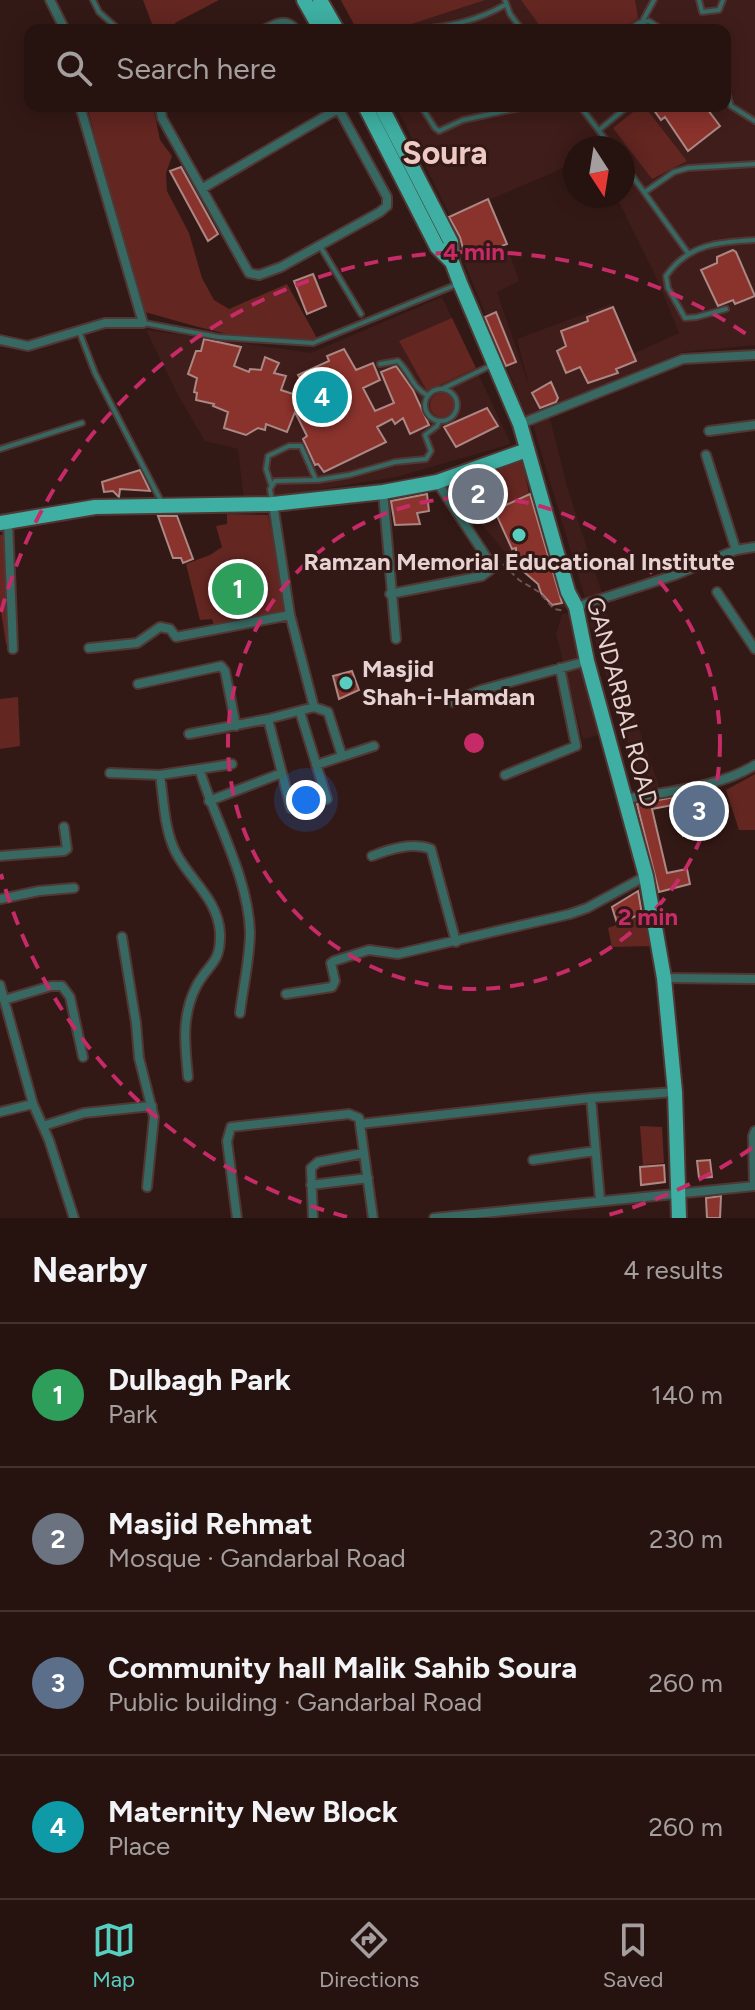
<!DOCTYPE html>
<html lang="en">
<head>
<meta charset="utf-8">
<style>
	body { margin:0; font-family:Figtree,sans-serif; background:#2e1c19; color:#f1f3f6 }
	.compass { position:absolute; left:563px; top:136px; width:72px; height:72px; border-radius:50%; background:#261310; box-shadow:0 4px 20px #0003; rotate:168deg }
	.you { position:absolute; left:306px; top:800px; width:28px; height:28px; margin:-20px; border:6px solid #fff; border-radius:50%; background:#1a73e8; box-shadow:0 0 0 12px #1a73e833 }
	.badge { display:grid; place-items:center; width:52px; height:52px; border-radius:50%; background:#58cec0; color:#fff; font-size:26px; font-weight:700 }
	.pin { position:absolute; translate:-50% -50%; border:4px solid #fff; box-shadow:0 2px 8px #0006 }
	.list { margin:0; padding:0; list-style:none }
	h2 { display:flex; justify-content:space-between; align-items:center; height:104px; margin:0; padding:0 32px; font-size:34px }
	h2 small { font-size:26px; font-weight:400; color:#a49e9f }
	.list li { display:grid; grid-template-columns:52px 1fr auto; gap:24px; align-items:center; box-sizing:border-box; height:144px; padding:0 32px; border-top:2px solid #423230 }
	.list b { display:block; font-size:30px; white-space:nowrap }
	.list p { margin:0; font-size:26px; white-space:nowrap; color:#a49e9f }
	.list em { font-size:26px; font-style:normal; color:#a49e9f }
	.icon { flex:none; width:44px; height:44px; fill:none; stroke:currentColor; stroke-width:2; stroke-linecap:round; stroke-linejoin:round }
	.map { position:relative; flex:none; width:755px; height:1218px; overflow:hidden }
	.search { position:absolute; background:#261310; box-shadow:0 4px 20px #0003; left:24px; right:24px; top:24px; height:88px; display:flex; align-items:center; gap:20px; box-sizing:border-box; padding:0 28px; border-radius:16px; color:#a49e9f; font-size:30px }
	.sheet { height:680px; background:#261310 }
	nav { display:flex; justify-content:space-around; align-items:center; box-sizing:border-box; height:112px; border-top:2px solid #423230; background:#261310; font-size:22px; color:#a49e9f }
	nav a { display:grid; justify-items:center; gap:4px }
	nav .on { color:#58cec0 }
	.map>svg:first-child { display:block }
	.built { fill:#3f1d1a; fill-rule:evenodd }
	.green { fill:#632621 }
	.building { fill:#8a322c; stroke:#ab8884; stroke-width:2 }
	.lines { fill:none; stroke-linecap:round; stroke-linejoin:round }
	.service-casing { stroke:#503734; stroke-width:8 }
	.minor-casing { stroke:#503734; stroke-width:12 }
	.primary-casing { stroke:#503734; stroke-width:18 }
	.path { stroke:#6e5654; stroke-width:2; stroke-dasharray:6 4; stroke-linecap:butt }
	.service { stroke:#376862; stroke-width:4 }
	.minor { stroke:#376862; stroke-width:8 }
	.primary { stroke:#3eafa2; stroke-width:14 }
	.ring { fill:none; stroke:#c62b67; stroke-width:4; stroke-dasharray:14 10 }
	.poi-dot { fill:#58cec0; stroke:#331916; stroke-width:3 }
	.labels { text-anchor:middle; stroke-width:6; stroke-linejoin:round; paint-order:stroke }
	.poi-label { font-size:24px; font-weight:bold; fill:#e6d3d1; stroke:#331916 }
	.street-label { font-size:24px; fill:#e6d3d1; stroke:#331916 }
	.district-label { font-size:32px; font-weight:bold; fill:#efcac4; stroke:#331916 }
	.centre { fill:#c62b67; stroke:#331916; stroke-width:4 }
	.ring-label { font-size:24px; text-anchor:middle; font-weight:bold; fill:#c62b67; stroke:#331916; stroke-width:6; stroke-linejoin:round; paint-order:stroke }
</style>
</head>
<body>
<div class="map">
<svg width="755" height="1218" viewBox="0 0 755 1218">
	<rect width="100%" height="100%" fill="#331916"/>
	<path class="built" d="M340 0H755V345L683 352 528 418 446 218 450 216 396 106H725V30H357ZM575 148H623V196H616L658 281 679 333 633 354 611 304 517 339 530 389 497 292 519 281 510 255 486 264 483 253 507 244 489 200 575 163Z
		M442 297 511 444 396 477 272 497 244 500 238 449 205 441 178 395 146 330 311 353Z
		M549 415 568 490 603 596 586 601 532 422Z
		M529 493 535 502 568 605 565 608 552 605 534 580 515 564 474 515 489 506 496 513 506 504Z
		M604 604 627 695 659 786 642 791 586 611Z
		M569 613 603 734 583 739 556 634 562 614Z"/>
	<path class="green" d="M143 0H219L175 23 177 30 154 29Z
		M341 0H485L393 30H357Z
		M521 0H635L638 18 622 30H543Z
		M87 106H153L160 140 172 156 166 173 167 191 189 233 202 278 214 300 229 309 287 284 318 340C259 348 197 326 141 311Z
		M641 106H644L687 161 652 179 613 128Z
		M452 318 476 368 427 391 399 341Z
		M430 405a12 12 0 1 1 24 0a12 12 0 1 1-24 0Z
		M522 459 529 493 506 504 483 476Z
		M227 514 268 515 288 614 215 628 212 619 200 620 186 564 210 555 222 547 216 526 227 524Z
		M5 534 9 647 6 644 0 605V535Z
		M18 697 20 746 0 749V699Z
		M755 774V830H739L726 790Z
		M645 914 651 946 612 947 608 928Z
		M640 1126 662 1127 664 1163 643 1165Z"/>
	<path class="building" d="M651 106H705L720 126 688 151 665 117 661 120Z
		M181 167 218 234 208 241 170 171Z
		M488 199 507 244 466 260 460 237 449 217Z
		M733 250 736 252 755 296 735 304 733 300 718 306 701 270 717 263V257Z
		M313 274 326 306 307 314 294 281Z
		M613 307 636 361 616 369 618 373 588 383 580 367 566 373 557 351 566 346 561 331 588 321 587 317Z
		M496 312 516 362 506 366 485 317Z
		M204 339 241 347 234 366 249 372 250 369 261 370 265 357 279 363 274 373 286 376 281 390 293 394 307 390 298 375 329 361 327 356 344 349 356 370 373 363 380 380 363 388 375 411 394 403 381 372 396 366 413 390 429 425 410 434 403 418 395 424 392 419 377 427 386 442 324 472 318 464 315 465 303 439 307 436 295 412 287 432 266 424 265 430 258 428 246 435 224 428 228 412 213 406 214 404 196 400 197 393 194 392 197 378 188 374 196 351H201Z
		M551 382 558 398 556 402 540 408 532 393Z
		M487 408 498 426 456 447 444 427Z
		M140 470 150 491 120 489 119 497 113 491 104 492 102 482Z
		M483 476 506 505 530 494 562 603 552 605 541 593 538 584 516 565V548L512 549 492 505 474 515 456 489Z
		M427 494 429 511 417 513 420 524 395 525 391 501Z
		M158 516H177L193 559 183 563 181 558H173Z
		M352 671 359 690 339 699 333 676Z
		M717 789 721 828 683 836 678 804 652 809 667 873 687 869 690 884 659 892 637 804Z
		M638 891 642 914 617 923 612 907Z
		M710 1160 712 1177 699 1178 697 1161Z
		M664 1165 665 1182 641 1185 640 1167Z
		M721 1196 720 1218H707L706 1198Z"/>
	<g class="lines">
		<defs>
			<path id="service" d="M93 0 99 12 117 28
				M505 0 510 14 522 30
				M699 0 702 12 719 10 723 0
				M642 22 654 0
				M415 30C449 26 475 22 505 5
				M629 30 639 23 649 21 663 30
				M725 87 731 106 755 121
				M421 106 435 128 439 131 463 120 529 106
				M580 106 612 148
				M599 130 628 106
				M623 163 688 253
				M645 192 674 172 688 168 755 164
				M320 246 361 314
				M726 309 697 317 685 318 668 288 666 276C688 244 718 242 755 240
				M144 323 218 337 313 343 458 284
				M79 331 95 373 162 503
				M380 364 398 361C412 375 411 386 428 396
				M442 389 492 365
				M425 405a16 16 0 1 1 32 0a16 16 0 1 1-32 0Z
				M0 449 82 423
				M271 484 266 469 268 456 289 446H301L316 480
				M272 501 270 489 275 481 318 480 349 475 395 462 426 459 431 451 425 435 437 426 439 421"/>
			<path id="minor" d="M50 0 65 30
				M264 30C276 23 287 18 296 30
				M160 106 162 118 249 273 259 275 281 267 380 212 387 206V197L337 106
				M203 188 343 106
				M0 340 28 346 105 323H143L80 106
				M520 424 683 359 755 355
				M709 431 755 425
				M706 455 736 550
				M383 492 396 639
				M8 521 13 649
				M717 592 755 649
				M390 594 482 576 490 570 487 558 437 482
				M576 607 675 575 736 550 755 547
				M89 648 137 643 160 627 170 629 176 637 290 615
				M138 684 221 666 225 671 236 726
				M453 702 481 690 587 661
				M314 707 328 712 342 756
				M300 712 327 799
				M268 719 291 808
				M189 734 268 719 314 707 290 615 273 504
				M316 765 374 746
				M200 771C216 823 248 876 250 932 250 958 243 987 240 1013
				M110 773 160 775 232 764
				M160 775C164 802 164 829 176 853 190 880 218 899 220 933 221 965 208 963 196 987 181 1017 185 1045 188 1077
				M505 775 576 746 560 668
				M625 799C668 791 718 788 755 765
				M209 801 282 773
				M0 856 64 851 67 849 64 827
				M372 856C390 849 412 842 431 849L456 942
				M0 899 39 891 74 888
				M122 937 136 1023 139 1058 154 1117 147 1187
				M664 978 755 979
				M0 985 33 1104 49 1140 74 1218
				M286 994 332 987 335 981 331 963 334 961 369 950 398 954 570 914 587 908 646 876
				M4 1000 51 986H62L70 997 83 1057
				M591 1098 600 1200
				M0 1112 33 1104
				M360 1124 591 1098 675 1092
				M43 1126 84 1113 152 1106
				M533 1160 595 1151
				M311 1185 368 1178
				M754 1186 753 1136 755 1131
				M237 1218 227 1141 231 1127 349 1114 359 1118 360 1124 373 1218
				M313 1218 311 1168 318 1162 364 1153
				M434 1218 755 1186"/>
			<path id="primary" d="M304 0 321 30
				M320 0 337 30
				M365 106 437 247 452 262
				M381 106 451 242 452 262 460 283 520 424 568 592 576 607 587 661 646 876 664 978 675 1092 679 1218
				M0 523 95 507 273 504 383 492 437 482 527 450"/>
		</defs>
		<use href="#service" class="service-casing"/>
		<use href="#minor" class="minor-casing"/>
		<use href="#primary" class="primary-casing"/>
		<path class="path" d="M496 557 519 580 539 592 554 609 565 611"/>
		<use href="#service" class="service"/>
		<use href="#minor" class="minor"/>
		<use href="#primary" class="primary"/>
	</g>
	<g class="ring">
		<circle cx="474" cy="743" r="246"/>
		<path d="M752 1148A491 491 0 0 1 601 1217M347 1217A491 491 0 0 1 1 874M1 612A491 491 0 0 1 752 338"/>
	</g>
	<g class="poi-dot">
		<circle cx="519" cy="535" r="8"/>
		<circle cx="346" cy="683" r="8"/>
	</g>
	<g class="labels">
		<g class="poi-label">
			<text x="519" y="570">Ramzan Memorial Educational Institute</text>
			<text x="362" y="677" text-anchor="start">Masjid<tspan x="362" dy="28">Shah-i-Hamdan</tspan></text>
		</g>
		<g class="street-label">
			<text transform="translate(622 702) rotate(75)" y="8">GANDARBAL ROAD</text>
		</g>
		<g class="district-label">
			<text x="445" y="164">Soura</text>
		</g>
	</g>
	<circle cx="474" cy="743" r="12" class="centre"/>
	<g class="ring-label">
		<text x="474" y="260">4 min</text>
		<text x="648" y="925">2 min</text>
	</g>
</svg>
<svg class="compass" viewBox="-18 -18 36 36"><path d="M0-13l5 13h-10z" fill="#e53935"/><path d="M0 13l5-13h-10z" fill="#a49e9f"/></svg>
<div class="you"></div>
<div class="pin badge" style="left:238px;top:589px;background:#2e9e5b">1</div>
<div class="pin badge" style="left:478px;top:494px;background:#6b7280">2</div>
<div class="pin badge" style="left:699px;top:811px;background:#5c6f8a">3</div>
<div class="pin badge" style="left:322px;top:397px;background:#0f9aa8">4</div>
<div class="search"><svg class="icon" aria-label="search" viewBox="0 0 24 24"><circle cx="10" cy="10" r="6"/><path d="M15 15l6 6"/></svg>Search here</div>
</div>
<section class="sheet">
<h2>Nearby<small>4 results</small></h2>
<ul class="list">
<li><span class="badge" style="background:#2e9e5b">1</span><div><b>Dulbagh Park</b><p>Park</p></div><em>140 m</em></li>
<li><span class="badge" style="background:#6b7280">2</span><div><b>Masjid Rehmat</b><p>Mosque · Gandarbal Road</p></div><em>230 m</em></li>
<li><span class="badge" style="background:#5c6f8a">3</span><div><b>Community hall Malik Sahib Soura</b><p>Public building · Gandarbal Road</p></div><em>260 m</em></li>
<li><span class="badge" style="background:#0f9aa8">4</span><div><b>Maternity New Block</b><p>Place</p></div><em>260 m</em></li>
</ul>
</section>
<nav>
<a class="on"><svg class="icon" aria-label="map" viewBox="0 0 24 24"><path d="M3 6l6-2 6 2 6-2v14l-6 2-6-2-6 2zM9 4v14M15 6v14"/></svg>Map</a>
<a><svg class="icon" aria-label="directions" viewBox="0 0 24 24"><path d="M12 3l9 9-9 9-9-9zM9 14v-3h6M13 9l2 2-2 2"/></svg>Directions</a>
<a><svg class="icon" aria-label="saved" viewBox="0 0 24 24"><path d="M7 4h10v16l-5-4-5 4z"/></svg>Saved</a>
</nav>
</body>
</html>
